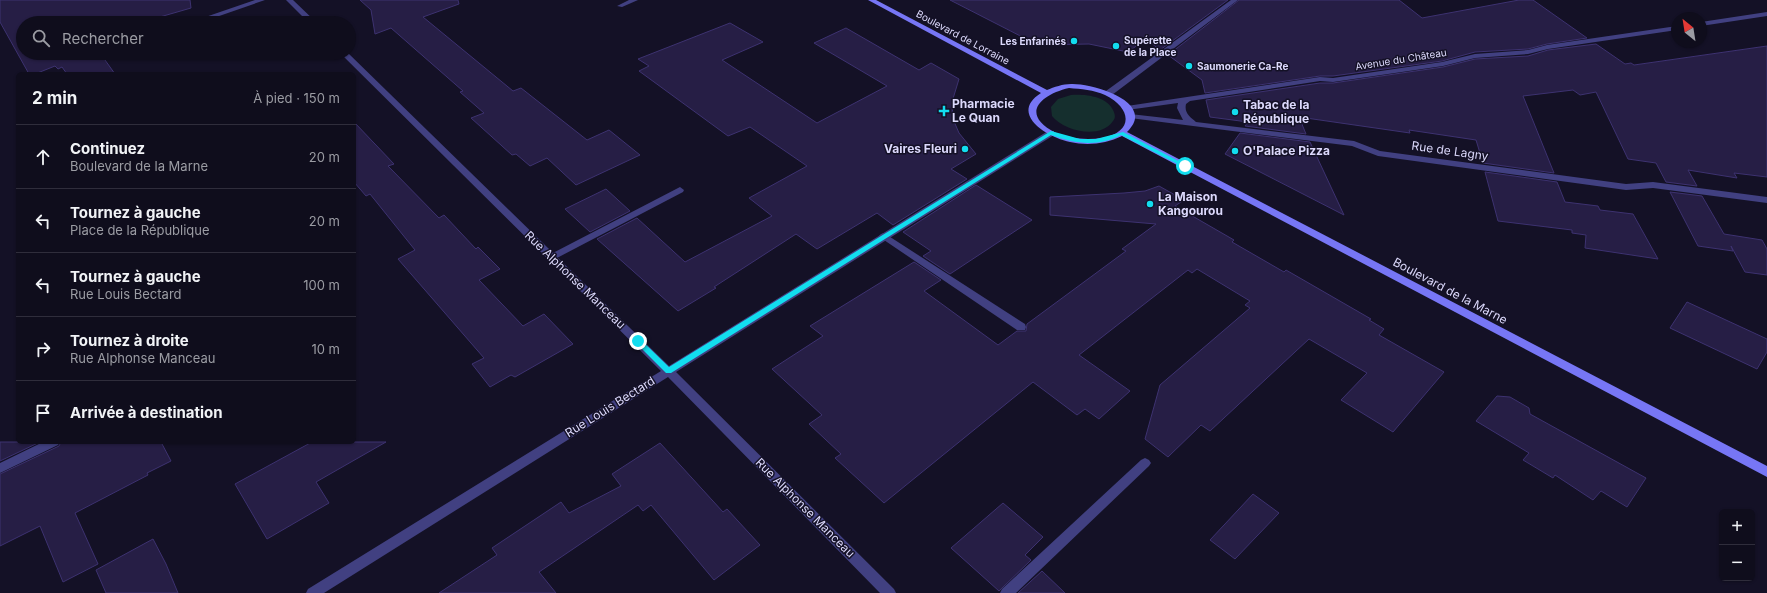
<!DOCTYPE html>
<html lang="fr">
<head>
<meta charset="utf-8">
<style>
	body { margin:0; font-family:Inter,sans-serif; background:#1d1b29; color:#f1f3f6 }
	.controls { position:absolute; right:12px; bottom:12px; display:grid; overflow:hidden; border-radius:6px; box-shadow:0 1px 3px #0004 }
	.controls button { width:36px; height:36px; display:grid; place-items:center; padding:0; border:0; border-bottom:1px solid #2f2d3b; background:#0f0d1c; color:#f1f3f6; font:20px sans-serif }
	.compass { position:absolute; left:1671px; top:12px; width:36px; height:36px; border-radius:50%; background:#0f0d1c; box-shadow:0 1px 3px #0004; rotate:330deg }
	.stop { position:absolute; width:12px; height:12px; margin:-9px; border:3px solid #12ddef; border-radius:50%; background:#fff }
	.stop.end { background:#12ddef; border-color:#fff; box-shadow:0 1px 4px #0008 }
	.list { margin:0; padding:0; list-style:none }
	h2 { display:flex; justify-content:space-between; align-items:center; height:52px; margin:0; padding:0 16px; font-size:17px }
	h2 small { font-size:13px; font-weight:400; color:#9b9ca3 }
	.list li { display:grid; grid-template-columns:26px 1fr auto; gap:12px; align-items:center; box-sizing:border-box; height:64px; padding:0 16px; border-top:1px solid #2f2d3b }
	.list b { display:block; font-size:15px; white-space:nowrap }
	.list p { margin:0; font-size:13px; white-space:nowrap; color:#9b9ca3 }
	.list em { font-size:13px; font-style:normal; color:#9b9ca3 }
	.icon { flex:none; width:22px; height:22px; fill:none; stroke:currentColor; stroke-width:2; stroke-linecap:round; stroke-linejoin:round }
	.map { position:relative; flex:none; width:1767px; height:593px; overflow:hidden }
	.search { position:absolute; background:#0f0d1c; box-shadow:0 1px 3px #0004; left:16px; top:16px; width:340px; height:44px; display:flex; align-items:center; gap:10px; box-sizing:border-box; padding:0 14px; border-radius:22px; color:#9b9ca3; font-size:15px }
	.panel { position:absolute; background:#0f0d1c; box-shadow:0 1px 3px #0004; left:16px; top:72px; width:340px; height:372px; border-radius:6px }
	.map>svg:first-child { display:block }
	.green { fill:#152f2e }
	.building { fill:#261e45; stroke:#3d3270 }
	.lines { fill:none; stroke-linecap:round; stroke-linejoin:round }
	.service { fill:#414081; fill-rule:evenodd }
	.minor { fill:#414081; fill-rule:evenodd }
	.secondary { fill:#7776f5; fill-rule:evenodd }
	.route { fill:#12ddef }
	.poi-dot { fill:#12ddef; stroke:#141126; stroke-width:1.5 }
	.labels { text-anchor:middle; stroke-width:3; stroke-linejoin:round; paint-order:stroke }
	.far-street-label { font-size:10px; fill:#dcd9fc; stroke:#141126 }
	.far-poi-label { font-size:10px; font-weight:bold; fill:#dcd9fc; stroke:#141126; text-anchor:start }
	.poi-label { font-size:12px; font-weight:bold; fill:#dcd9fc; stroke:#141126; text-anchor:start }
	.street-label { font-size:12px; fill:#dcd9fc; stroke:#141126 }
</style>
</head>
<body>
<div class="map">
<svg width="1767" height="593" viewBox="0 0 1767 593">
	<rect width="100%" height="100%" fill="#141126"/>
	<path class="green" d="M1071 95C1085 94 1106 96 1113 110 1115 114 1116 118 1113 121 1100 140 1064 131 1052 116L1051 107 1058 99Z"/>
	<path class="building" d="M0 0H190L191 8 139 23H23V53H100L115 74H67L62 67 58 69 55 66 35 74H29L0 22Z
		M360 0H458L459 4 423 17 513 91 521 88 587 140 609 130 640 155 576 185 547 158 530 166 516 154 512 155 471 118 484 113 460 92 463 91 391 28 375 34 371 10Z
		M950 0H1228L1160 50 1146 39 1128 52 1089 44 1038 45Z
		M1239 0H1399L1422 18 1519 0H1533L1587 38 1547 44 1528 49 1475 52 1442 61 1333 76H1320L1205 93 1202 80 1168 55Z
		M730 23 763 42 722 60 817 123 887 86 814 43 846 28 919 70 931 63 959 79 952 102 953 119 959 133 976 154 951 169 967 179 893 225 877 213 817 249 796 234 714 287 716 288 678 311 597 239 637 218 685 262 772 216 749 198 807 166 750 127 728 136 639 71 649 66 638 59Z
		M1596 44 1625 64 1631 63 1634 65 1767 46V177L1734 173 1737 178 1688 170 1697 186 1666 182 1656 163 1628 159 1596 92 1580 95 1573 90 1523 96 1554 173 1483 163 1476 140 1409 130 1410 133 1299 117 1306 134 1245 126 1248 122 1210 117 1206 100 1320 83H1333L1443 67 1475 59 1528 56 1548 50Z
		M354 122 394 164 388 166 439 218 444 215 476 249 478 247 500 269 479 280 523 326 544 314 573 344 515 377 511 375 490 387 472 364 484 358 398 259 415 250 370 194 366 196 354 182Z
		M1240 133 1310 142 1344 215 1225 154Z
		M1485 172 1557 182 1565 202 1598 206 1600 210 1633 214 1658 259 1585 248 1586 235 1572 233V230L1498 221Z
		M976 185 1032 220 950 274 923 256 931 251 903 232Z
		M1159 186 1184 200 1175 206 1234 240 1232 242 1284 272 1286 270 1371 319 1369 320 1384 329 1379 335 1444 372 1393 432 1341 400 1367 373 1309 339 1210 431 1201 425 1168 457 1145 439 1160 385 1250 308 1245 305 1250 301 1197 269 1192 273 1188 270 1079 355 1130 391 1099 419 1085 409 1077 415 1033 382 884 503 835 458 841 454 809 424 822 415 772 369 823 336 810 326 914 262 941 280 924 291 998 345 1017 331H1026L1027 324 1126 251 1122 249 1156 224 1050 215V197L1124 193 1145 191Z
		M606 189 630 211 590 232 565 209Z
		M1670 192 1702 196 1724 234 1762 240 1767 249V275L1745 272 1731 246 1733 251 1698 246Z
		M1687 302 1767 339V352L1757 369 1670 328Z
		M1497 396 1510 397 1529 408 1530 414 1646 478 1627 507 1601 491 1593 500 1555 475 1553 478 1523 460 1529 453 1476 421Z
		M0 442H40L0 461Z
		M61 442H161L171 461 147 473 148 475 75 513 98 564 63 582 40 526 0 546V474L59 446Z
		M312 442H386L316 482 329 503 267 539 235 484Z
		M660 443 723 512 727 509 760 545 714 580 651 505 643 511 638 505 539 572 556 593H439L497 555 492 548 561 502 569 513 621 486 612 474Z
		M1253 494 1279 513 1235 559 1210 540Z
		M1003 503 1043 537 1025 555 1031 560 999 591 951 548Z
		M153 539 166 564 178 593H106L96 570Z
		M1042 571 1065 593H1018Z"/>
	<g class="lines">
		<path class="service" d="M255 0H265L199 23H188Z
			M629 0H638L622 7 617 6Z
			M680 187 684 190 683 192 555 259 552 260 547 257 549 255Z
			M884 233 1025 324 1026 327 1025 330H1017L881 238 879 236 881 234Z
			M43 442H60L58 445 0 473V463Z
			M1145 458 1149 460 1151 463 1149 466 1016 593H1000L1002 589 1141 460Z"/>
		<path class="minor" d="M286 0H293L317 23H309Z
			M1231 0H1238L1112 95H1106V91Z
			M1767 12V16L1701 26V22Z
			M1677 26V30L1548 49 1528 54 1475 58 1443 66 1333 82 1320 81 1190 101 1186 104C1184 113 1190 117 1196 122L1354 141 1380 151 1626 184 1653 182 1767 197V203L1653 188 1626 190 1378 156 1352 146 1130 118 1126 116 1130 114 1183 120 1177 108 1178 103 1127 110 1123 108 1127 106 1320 77 1333 78 1442 62 1475 54 1528 50 1547 45Z
			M340 53H348L669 366 1048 131H1054V135L676 372 894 589 896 593H880L668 377 324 593H306L308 589 661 371Z"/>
		<path class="secondary" d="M868 0H876L1047 90C1054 87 1063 84 1071 84 1092 83 1158 102 1127 132L1767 466V477L1122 136C1106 144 1087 146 1070 142 1048 138 1008 114 1041 93ZM1069 88C1081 89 1094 90 1105 95 1132 108 1134 132 1102 138 1087 140 1070 139 1056 133 1020 115 1039 95 1069 88Z"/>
	</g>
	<path class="route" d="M1051 131 1080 139H1096L1123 132 1188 166 1183 167 1121 135C1099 147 1075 144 1051 135L671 373H666L634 341 635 339H640L669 367Z"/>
	<g class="poi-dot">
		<circle cx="1074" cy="41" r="4"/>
		<circle cx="1116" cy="46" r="4"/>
		<circle cx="1189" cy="66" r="4"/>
		<path d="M942 105h4v4h4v4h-4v4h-4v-4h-4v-4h4z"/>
		<circle cx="1235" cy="112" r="4"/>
		<circle cx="965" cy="149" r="4"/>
		<circle cx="1235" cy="151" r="4"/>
		<circle cx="1150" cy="204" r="4"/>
	</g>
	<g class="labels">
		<g class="far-street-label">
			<text transform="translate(963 37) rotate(28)" y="4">Boulevard de Lorraine</text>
			<text transform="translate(1401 59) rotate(-9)" y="4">Avenue du Château</text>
		</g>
		<g class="far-poi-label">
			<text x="1124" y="44">Supérette<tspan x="1124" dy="12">de la Place</tspan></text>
			<text x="1066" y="45" text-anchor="end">Les Enfarinés</text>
			<text x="1197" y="70">Saumonerie Ca-Re</text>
		</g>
		<g class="poi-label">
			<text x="952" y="108">Pharmacie<tspan x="952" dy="14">Le Quan</tspan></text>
			<text x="1243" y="109">Tabac de la<tspan x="1243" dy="14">République</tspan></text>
			<text x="957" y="153" text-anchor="end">Vaires Fleuri</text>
			<text x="1243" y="155">O'Palace Pizza</text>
			<text x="1158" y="201">La Maison<tspan x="1158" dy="14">Kangourou</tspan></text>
		</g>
		<g class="street-label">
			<text transform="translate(1450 151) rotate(8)" y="4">Rue de Lagny</text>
			<text transform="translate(575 280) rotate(44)" y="4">Rue Alphonse Manceau</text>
			<text transform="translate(1450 291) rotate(28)" y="4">Boulevard de la Marne</text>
			<text transform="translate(610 407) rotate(-32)" y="4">Rue Louis Bectard</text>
			<text transform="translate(805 508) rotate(45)" y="4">Rue Alphonse Manceau</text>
		</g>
	</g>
</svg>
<div class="controls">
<button>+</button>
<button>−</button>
</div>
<svg class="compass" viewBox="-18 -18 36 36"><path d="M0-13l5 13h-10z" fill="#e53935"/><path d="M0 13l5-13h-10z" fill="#9b9ca3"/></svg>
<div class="stop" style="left:1185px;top:166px"></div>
<div class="stop end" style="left:638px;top:341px"></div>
<div class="search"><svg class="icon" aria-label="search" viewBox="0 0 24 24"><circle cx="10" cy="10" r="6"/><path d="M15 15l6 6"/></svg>Rechercher</div>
<section class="panel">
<h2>2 min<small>À pied · 150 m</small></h2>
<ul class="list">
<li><svg class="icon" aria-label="ahead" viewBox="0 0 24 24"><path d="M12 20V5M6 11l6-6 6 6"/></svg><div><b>Continuez</b><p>Boulevard de la Marne</p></div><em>20 m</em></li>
<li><svg class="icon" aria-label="left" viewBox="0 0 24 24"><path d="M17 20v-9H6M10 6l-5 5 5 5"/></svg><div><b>Tournez à gauche</b><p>Place de la République</p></div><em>20 m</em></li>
<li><svg class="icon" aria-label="left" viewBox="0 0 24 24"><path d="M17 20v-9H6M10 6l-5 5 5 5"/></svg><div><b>Tournez à gauche</b><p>Rue Louis Bectard</p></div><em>100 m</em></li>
<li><svg class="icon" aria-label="right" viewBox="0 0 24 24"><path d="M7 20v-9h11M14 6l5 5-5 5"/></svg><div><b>Tournez à droite</b><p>Rue Alphonse Manceau</p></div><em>10 m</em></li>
<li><svg class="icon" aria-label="arrive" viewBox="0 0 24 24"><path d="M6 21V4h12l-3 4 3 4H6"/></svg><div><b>Arrivée à destination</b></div></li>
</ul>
</section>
</div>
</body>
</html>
